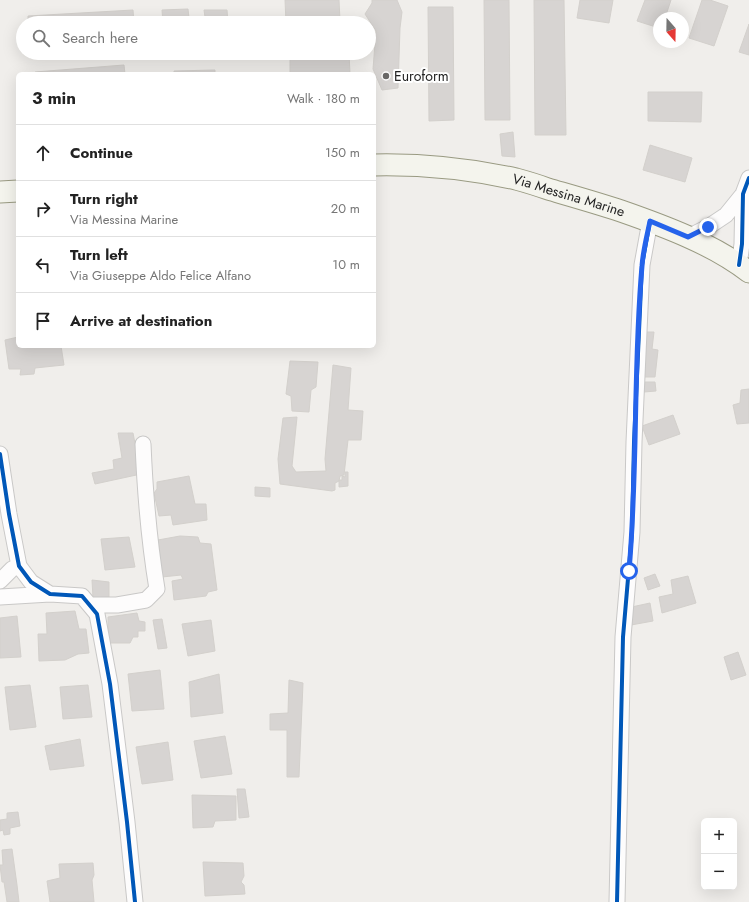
<!DOCTYPE html>
<html lang="en">
<head>
<meta charset="utf-8">
<style>
	body { margin:0; font-family:Jost,sans-serif; background:#f6f6f6; color:#222 }
	.controls { position:absolute; right:12px; bottom:12px; display:grid; overflow:hidden; border-radius:6px; box-shadow:0 4px 16px #0002 }
	.controls button { width:36px; height:36px; display:grid; place-items:center; padding:0; border:0; border-bottom:1px solid #e0e0e0; background:#fff; color:#222; font:20px sans-serif }
	.compass { position:absolute; left:653px; top:12px; width:36px; height:36px; border-radius:50%; background:#fff; box-shadow:0 4px 16px #0002; rotate:160deg }
	.stop { position:absolute; width:12px; height:12px; margin:-9px; border:3px solid #2563eb; border-radius:50%; background:#fff }
	.stop.end { background:#2563eb; border-color:#fff; box-shadow:0 1px 4px #0008 }
	.list { margin:0; padding:0; list-style:none }
	h2 { display:flex; justify-content:space-between; align-items:center; height:52px; margin:0; padding:0 16px; font-size:17px }
	h2 small { font-size:13px; font-weight:400; color:#767676 }
	.list li { display:grid; grid-template-columns:26px 1fr auto; gap:12px; align-items:center; box-sizing:border-box; height:56px; padding:0 16px; border-top:1px solid #e0e0e0 }
	.list b { display:block; font-size:15px; white-space:nowrap }
	.list p { margin:0; font-size:13px; white-space:nowrap; color:#767676 }
	.list em { font-size:13px; font-style:normal; color:#767676 }
	.icon { flex:none; width:22px; height:22px; fill:none; stroke:currentColor; stroke-width:2; stroke-linecap:round; stroke-linejoin:round }
	.map { position:relative; flex:none; width:749px; height:902px; overflow:hidden }
	.search { position:absolute; background:#fff; box-shadow:0 4px 16px #0002; left:16px; top:16px; width:360px; height:44px; display:flex; align-items:center; gap:10px; box-sizing:border-box; padding:0 14px; border-radius:22px; color:#767676; font-size:15px }
	.panel { position:absolute; background:#fff; box-shadow:0 4px 16px #0002; left:16px; top:72px; width:360px; height:276px; border-radius:6px }
	.map>svg:first-child { display:block }
	.building { fill:#d7d4d2; stroke:#d3d0cc }
	.lines { fill:none; stroke-linecap:round; stroke-linejoin:round }
	.street-casing { stroke:#c9c8c7; stroke-width:17 }
	.secondary-casing { stroke:#999a82; stroke-width:23 }
	.street { stroke:#fdfcfc; stroke-width:15 }
	.secondary { stroke:#f4f4ed; stroke-width:21 }
	.cycleway-casing { stroke:#fff; stroke-width:6 }
	.cycleway { stroke:#0057b8; stroke-width:4 }
	.route { stroke:#2563eb; stroke-width:5 }
	.poi-dot { fill:#6a6968; stroke:#fff; stroke-width:1.5 }
	.labels { text-anchor:middle; stroke-width:4; stroke-linejoin:round; paint-order:stroke }
	.poi-label { font-size:14px; fill:#222; stroke:#fff; text-anchor:start }
	.street-label { font-size:14px; fill:#222; stroke:#fff }
</style>
</head>
<body>
<div class="map">
<svg width="749" height="902" viewBox="0 0 749 902">
	<rect width="100%" height="100%" fill="#f0eeeb"/>
	<path class="building" d="M285 0H339L340 21 286 23Z
		M372 0H397L402 12 400 28 398 88 382 90 373 69 376 31 365 14 372 3Z
		M484 0H509L510 120H485Z
		M534 0H564L566 135H535Z
		M580 0H613L609 23 577 18Z
		M645 0H671L665 18H659V28L637 21Z
		M702 0H710L728 6 714 46 689 38Z
		M428 7H453L454 120 429 121Z
		M188 9 189 18 205 17 204 10H227L228 23H163L162 10Z
		M133 10 134 23H28V16Z
		M749 24V55L739 52Z
		M30 53H55V57L30 58Z
		M290 53H349L350 74H290Z
		M124 65 125 74H36L35 72Z
		M215 70V74H174V71Z
		M648 92H702L701 122 648 121Z
		M513 132 515 157 502 156 500 134Z
		M650 145 692 158 685 182 643 170Z
		M642 332H654L652 349 658 350 655 377H640Z
		M18 337V346H61L64 365 35 368 34 374 20 375 21 369H9L5 340Z
		M290 361 318 362 316 387 311 390 309 412 292 411 291 396 286 394Z
		M333 365 351 368 348 410 363 411 361 440H348L344 475 340 476 339 481 335 483V490L332 491 280 484 278 459 283 418 297 417 292 466 296 472 326 471 325 459Z
		M645 382H655L656 391 644 392Z
		M749 389V423L737 424 733 405 740 403 741 390Z
		M673 415 680 434 649 445 642 426Z
		M118 433H133L141 474 95 484 92 473 114 469 113 460 122 458Z
		M345 472H348V486L339 487V480H342V476L345 477Z
		M189 476 195 504H206L207 520 173 525 171 515 159 516 154 493 157 489V482Z
		M255 487 270 488V497L255 496Z
		M180 536 198 537 200 543 211 544 217 590 208 592 206 596 174 600 172 581 183 579 181 575 162 577 158 540Z
		M129 537 135 567 105 570 101 539Z
		M655 574 660 586 648 590 644 578Z
		M688 576 696 603 662 613 659 597 673 594 671 580Z
		M92 580 109 582V597L93 598Z
		M650 603 653 621 631 625 627 608Z
		M75 611 79 629H86L89 653 78 654 65 660 39 661 38 634H47L46 613Z
		M137 613 139 621 145 622V631H138V637H133L130 643H108V617Z
		M17 616 21 657 0 658V618Z
		M162 619 167 648 158 649 153 620Z
		M211 620 215 651 188 656 182 624Z
		M738 652 746 675 731 680 724 657Z
		M160 670 164 709 132 711 128 674Z
		M219 674 223 713 191 717 189 682Z
		M289 680 303 683 299 777H287V730H270V714L288 713Z
		M30 685 36 727 10 730 5 687Z
		M88 685 92 717 63 719 60 687Z
		M225 736 232 774 201 778 194 741Z
		M80 739 84 766 50 770 45 746Z
		M168 742 173 780 142 784 136 747Z
		M237 789H245L249 817 239 818Z
		M192 795 236 796V820L215 821 213 827 193 828Z
		M18 812 20 826 10 828V834L4 835 3 830 0 831V820L7 819V813Z
		M12 849 17 885 19 902H7L4 882H2L0 865H3L2 850Z
		M203 862 243 863 244 876 241 882 244 885 245 894 205 896Z
		M93 863 94 875 92 880 94 902H50L47 881 60 878 59 864Z"/>
	<g class="lines">
		<defs>
			<path id="street" d="M688 237 708 227 726 215 743 194
				M739 265 742 244 743 194 749 178
				M0 454 9 514 19 566 31 582 50 594 82 596 97 614 110 684 127 822 135 902
				M0 581 12 569 19 566
				M0 597 50 594
				M90 605H117L146 600 157 589C149 541 145 492 143 444
				M617 902 623 637 632 532 634 442 642 265 650 221"/>
			<g id="secondary">
				<path id="s1" d="M374 165C421 164 470 169 516 179 527 182 537 185 548 189 572 196 597 203 621 211 664 226 713 244 749 272"/>
				<path d="M0 192 18 191"/>
			</g>
		</defs>
		<use href="#street" class="street-casing"/>
		<use href="#secondary" class="secondary-casing"/>
		<use href="#street" class="street"/>
		<use href="#secondary" class="secondary"/>
		<defs>
			<path id="cycleway" d="M739 265 742 244 743 194 749 178
				M0 454 9 514 19 566 31 582 50 594 82 596 97 614 110 684 127 822 135 902
				M617 902 623 637 632 532 634 442 642 265 650 221"/>
		</defs>
		<use href="#cycleway" class="cycleway-casing"/>
		<use href="#cycleway" class="cycleway"/>
	</g>
	<g class="lines">
		<path class="route" d="M629 571C638 469 633 367 642 266 643 251 647 236 650 221L688 237 708 227"/>
	</g>
	<circle class="poi-dot" cx="386" cy="76" r="4"/>
	<g class="labels">
		<g class="poi-label">
			<text x="394" y="81">Euroform</text>
		</g>
		<g class="street-label">
			<text dy="5" stroke="none"><textPath href="#s1" startOffset="198">Via Messina Marine</textPath></text>
		</g>
	</g>
</svg>
<div class="controls">
<button>+</button>
<button>−</button>
</div>
<svg class="compass" viewBox="-18 -18 36 36"><path d="M0-13l5 13h-10z" fill="#e53935"/><path d="M0 13l5-13h-10z" fill="#767676"/></svg>
<div class="stop" style="left:629px;top:571px"></div>
<div class="stop end" style="left:708px;top:227px"></div>
<div class="search"><svg class="icon" aria-label="search" viewBox="0 0 24 24"><circle cx="10" cy="10" r="6"/><path d="M15 15l6 6"/></svg>Search here</div>
<section class="panel">
<h2>3 min<small>Walk · 180 m</small></h2>
<ul class="list">
<li><svg class="icon" aria-label="ahead" viewBox="0 0 24 24"><path d="M12 20V5M6 11l6-6 6 6"/></svg><div><b>Continue</b></div><em>150 m</em></li>
<li><svg class="icon" aria-label="right" viewBox="0 0 24 24"><path d="M7 20v-9h11M14 6l5 5-5 5"/></svg><div><b>Turn right</b><p>Via Messina Marine</p></div><em>20 m</em></li>
<li><svg class="icon" aria-label="left" viewBox="0 0 24 24"><path d="M17 20v-9H6M10 6l-5 5 5 5"/></svg><div><b>Turn left</b><p>Via Giuseppe Aldo Felice Alfano</p></div><em>10 m</em></li>
<li><svg class="icon" aria-label="arrive" viewBox="0 0 24 24"><path d="M6 21V4h12l-3 4 3 4H6"/></svg><div><b>Arrive at destination</b></div></li>
</ul>
</section>
</div>
</body>
</html>
